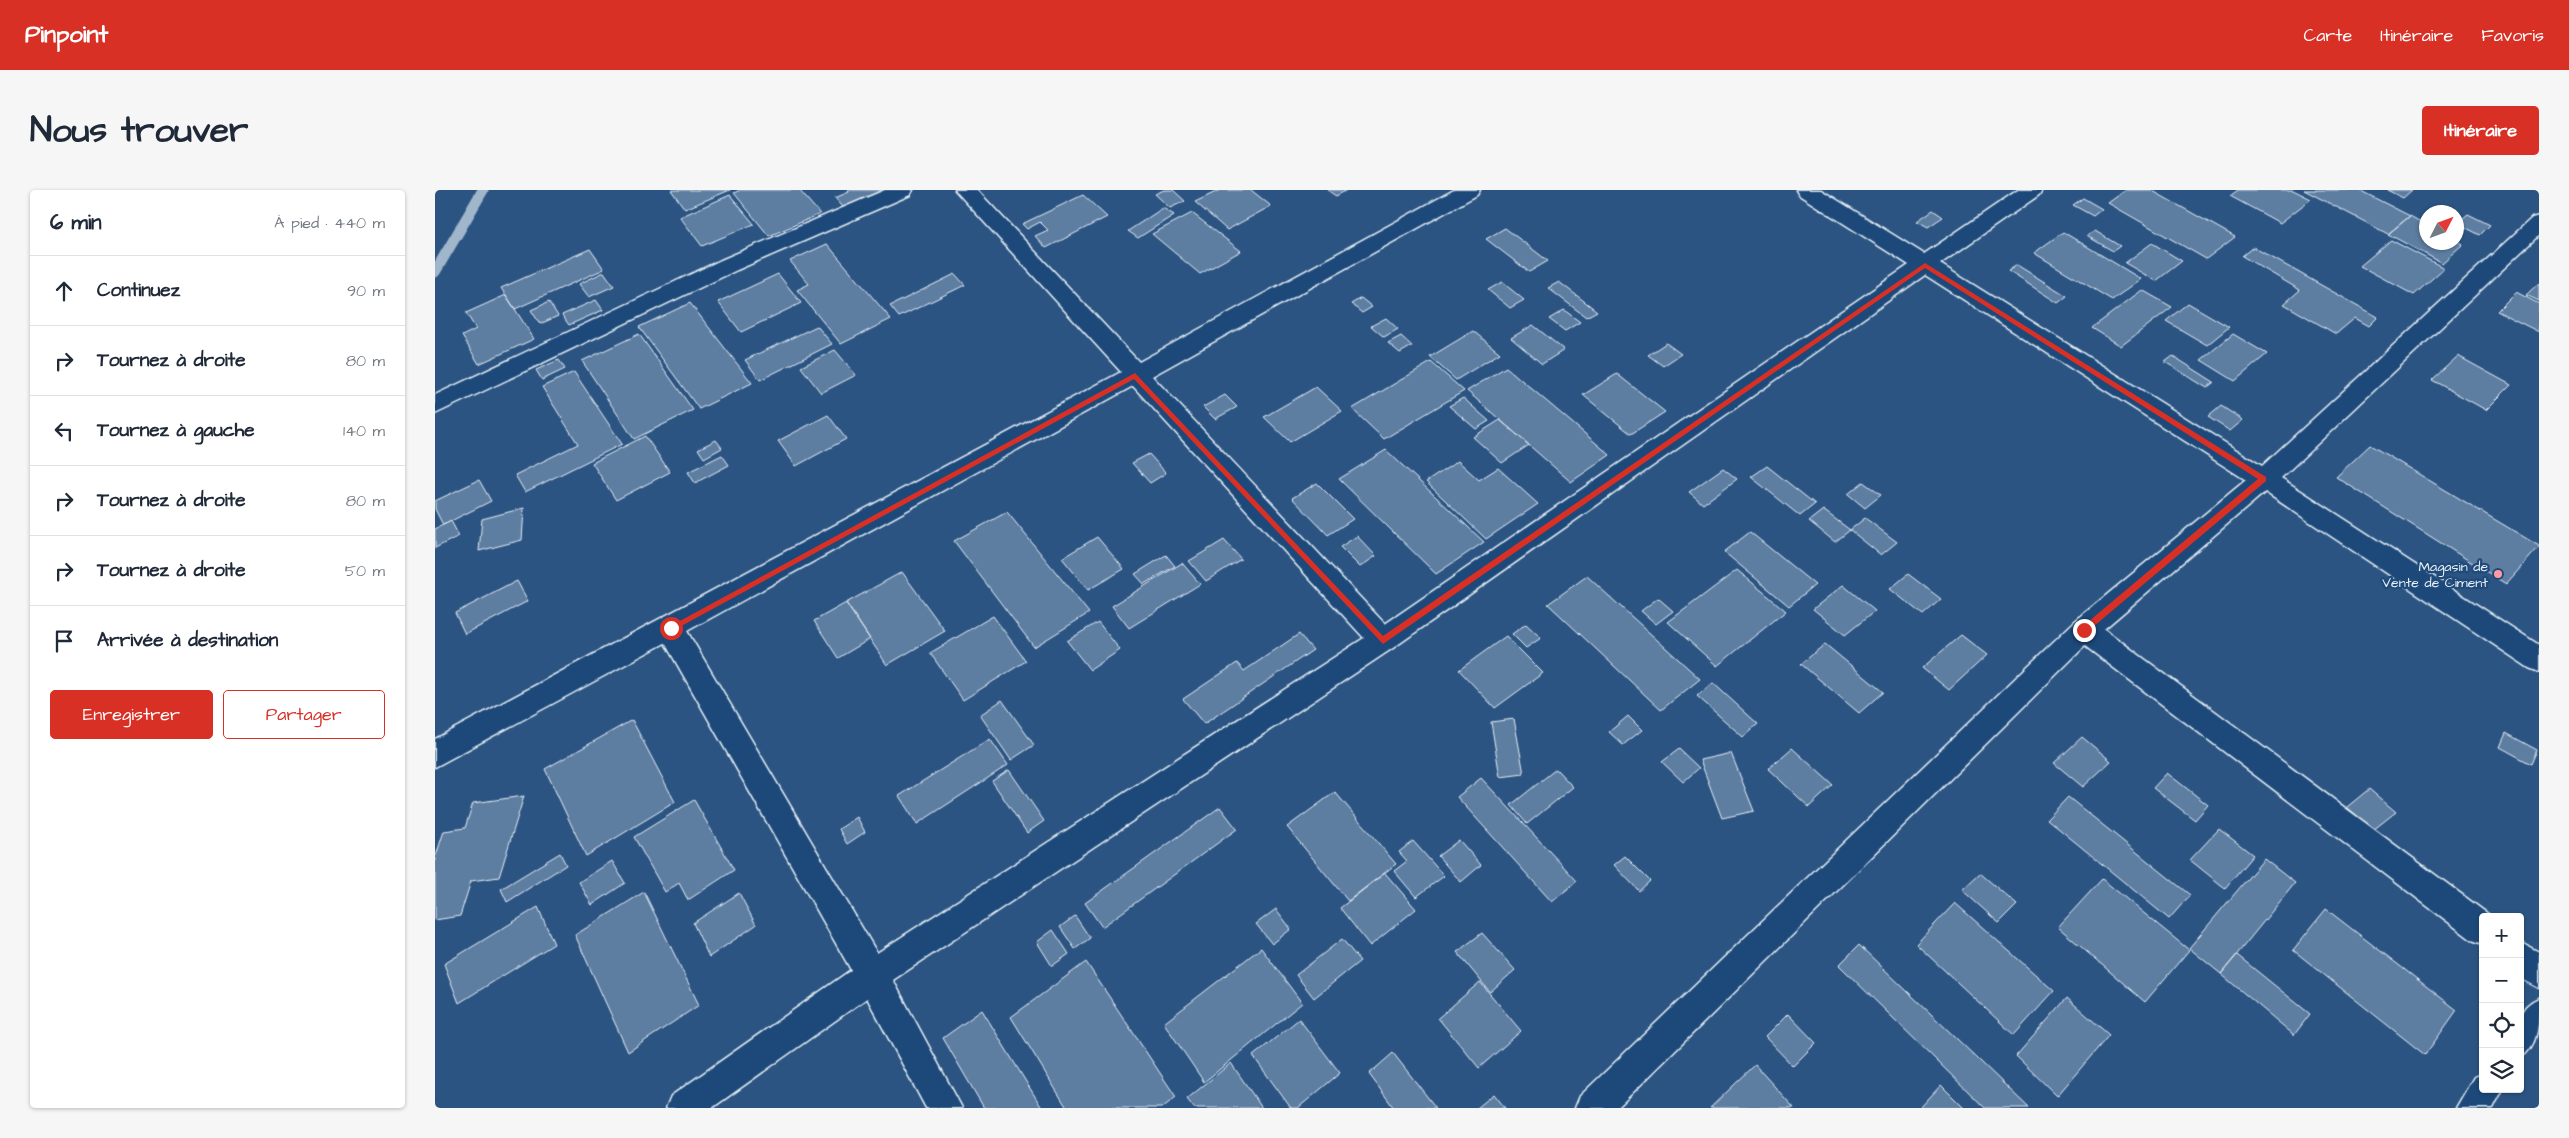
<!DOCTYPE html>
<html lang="fr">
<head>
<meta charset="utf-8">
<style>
	body { margin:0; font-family:"Architects Daughter",sans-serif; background:#f6f6f7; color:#1f2937 }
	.controls { position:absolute; right:15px; bottom:15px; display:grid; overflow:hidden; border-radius:5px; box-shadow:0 1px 4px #0004 }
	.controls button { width:45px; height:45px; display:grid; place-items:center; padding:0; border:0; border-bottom:1px solid #e0e1e3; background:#fff; color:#1f2937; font:25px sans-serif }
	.compass { position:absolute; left:1984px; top:15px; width:45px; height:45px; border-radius:50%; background:#fff; box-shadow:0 1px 4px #0004; rotate:48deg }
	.stop { position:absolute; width:15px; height:15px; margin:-11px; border:4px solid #d93025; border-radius:50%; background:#fff }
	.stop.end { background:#d93025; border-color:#fff; box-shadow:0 1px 5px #0008 }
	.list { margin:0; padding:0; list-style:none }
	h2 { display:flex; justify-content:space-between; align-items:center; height:65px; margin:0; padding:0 20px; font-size:21px }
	h2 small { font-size:16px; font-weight:400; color:#747a83 }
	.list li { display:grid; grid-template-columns:32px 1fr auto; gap:15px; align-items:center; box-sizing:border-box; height:70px; padding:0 20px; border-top:1px solid #e0e1e3 }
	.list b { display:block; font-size:19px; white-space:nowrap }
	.list em { font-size:16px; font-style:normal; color:#747a83 }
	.actions { display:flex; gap:10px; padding:15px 20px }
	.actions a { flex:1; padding:11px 0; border:1px solid #d93025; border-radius:5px; text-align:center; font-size:18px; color:#d93025 }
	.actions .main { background:#d93025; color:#fff }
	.icon { flex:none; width:28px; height:28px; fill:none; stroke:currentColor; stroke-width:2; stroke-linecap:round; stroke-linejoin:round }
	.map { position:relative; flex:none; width:2104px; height:918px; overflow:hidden; border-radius:5px }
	header { display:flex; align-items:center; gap:30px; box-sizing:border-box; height:70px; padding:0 25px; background:#d93025; color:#fff }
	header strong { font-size:24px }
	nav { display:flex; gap:28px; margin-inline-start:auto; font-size:18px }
	.intro { display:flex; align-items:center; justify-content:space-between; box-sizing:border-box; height:120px; padding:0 30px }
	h1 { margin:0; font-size:35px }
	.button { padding:12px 22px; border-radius:5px; background:#d93025; color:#fff; font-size:18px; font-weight:700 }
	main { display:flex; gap:30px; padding:0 30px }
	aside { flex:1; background:#fff; border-radius:5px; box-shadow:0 1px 4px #0004 }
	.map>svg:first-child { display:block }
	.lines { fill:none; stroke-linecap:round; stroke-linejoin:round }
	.stream { stroke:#a0b6cb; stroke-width:11 }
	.building { fill:#5d7da1; stroke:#e8f1f8 }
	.street-casing { stroke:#e8f1f8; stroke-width:3 }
	.street { fill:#1f4a7a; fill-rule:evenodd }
	.route { fill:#d93025 }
	.poi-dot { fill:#ff9aa2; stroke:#1f4a7a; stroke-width:2 }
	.labels { text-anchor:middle; stroke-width:4.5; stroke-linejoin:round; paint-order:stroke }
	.poi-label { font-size:14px; fill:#e8f1f8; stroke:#1f4a7a; text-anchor:end }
</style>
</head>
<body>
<header>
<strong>Pinpoint</strong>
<nav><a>Carte</a><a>Itinéraire</a><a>Favoris</a></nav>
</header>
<div class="intro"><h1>Nous trouver</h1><a class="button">Itinéraire</a></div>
<main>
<aside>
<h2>6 min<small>À pied · 440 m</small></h2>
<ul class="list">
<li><svg class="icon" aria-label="ahead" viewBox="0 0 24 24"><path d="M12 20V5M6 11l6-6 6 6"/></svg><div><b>Continuez</b></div><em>90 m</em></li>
<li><svg class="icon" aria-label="right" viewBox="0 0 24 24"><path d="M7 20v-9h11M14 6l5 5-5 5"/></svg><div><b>Tournez à droite</b></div><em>80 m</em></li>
<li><svg class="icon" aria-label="left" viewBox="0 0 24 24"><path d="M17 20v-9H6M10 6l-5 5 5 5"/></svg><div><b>Tournez à gauche</b></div><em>140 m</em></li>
<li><svg class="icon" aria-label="right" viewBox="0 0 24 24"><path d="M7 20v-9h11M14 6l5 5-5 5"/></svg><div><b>Tournez à droite</b></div><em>80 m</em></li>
<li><svg class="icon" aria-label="right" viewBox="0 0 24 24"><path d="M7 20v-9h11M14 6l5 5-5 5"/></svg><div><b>Tournez à droite</b></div><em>50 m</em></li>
<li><svg class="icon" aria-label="arrive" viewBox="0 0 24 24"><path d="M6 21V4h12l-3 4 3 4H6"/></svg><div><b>Arrivée à destination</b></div></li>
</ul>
<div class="actions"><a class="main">Enregistrer</a><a>Partager</a></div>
</aside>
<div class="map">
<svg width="2104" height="918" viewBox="0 0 2104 918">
	<rect width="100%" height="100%" fill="#2b5482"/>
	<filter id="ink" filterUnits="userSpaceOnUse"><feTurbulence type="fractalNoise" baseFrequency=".02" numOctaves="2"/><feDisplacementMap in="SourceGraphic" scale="10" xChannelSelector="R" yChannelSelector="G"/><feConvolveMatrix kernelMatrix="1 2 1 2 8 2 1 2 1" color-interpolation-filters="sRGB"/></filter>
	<g filter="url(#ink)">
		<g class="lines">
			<path class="stream" d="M0 82 48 0"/>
		</g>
		<path class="building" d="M236 0H295L250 19Z
			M305 0H364L385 24 334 46 299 3Z
			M413 0H449L409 18 400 8 414 2Z
			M729 0H738L750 11 735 18 720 4Z
			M785 0H816L836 16 792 40 760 12Z
			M892 0H912L901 6Z
			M1691 0H1716L1800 47 1771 69 1673 13Z
			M1803 0H1858L1876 9 1845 33 1795 6Z
			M1869 0H1924L1975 26 1953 44Z
			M1952 0H1977L1968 8Z
			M295 5 319 34 267 56 245 27Z
			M648 5 672 27 611 58 600 46 613 40 605 32 592 39 587 34Z
			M1648 8 1667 19 1658 26 1638 15Z
			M728 18 739 25 703 48 693 41Z
			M1498 20 1508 27 1493 37 1482 31Z
			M757 23 806 61 765 84 717 44Z
			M2033 24 2055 35 2045 45 2022 33Z
			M1975 26 1991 35V52H2021V50L2028 54 2007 73 1953 44Z
			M1070 38 1113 71 1094 82 1051 49Z
			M1660 41 1685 56 1678 61 1652 46Z
			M1628 42 1706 89 1677 110 1599 63Z
			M1956 50 2009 78 1979 105 1925 76Z
			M1717 53 1747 71 1721 91 1690 73Z
			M392 54 456 129 406 154 362 100 374 94 355 71Z
			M1818 57 1943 127 1934 136 1920 128 1901 144 1849 114 1865 100 1807 66Z
			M155 59 169 79 80 119 66 98Z
			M1582 75 1632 106 1623 113 1573 81Z
			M169 82 179 96 154 107 144 94Z
			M343 84 366 113 306 142 283 112Z
			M520 84 530 95 464 127 455 116Z
			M1067 92 1089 110 1075 118 1053 100Z
			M1124 92 1162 121 1151 127 1113 98Z
			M2104 93V111L2091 105Z
			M1707 100 1737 117 1686 156 1657 138Z
			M2081 102 2104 114V142L2062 121Z
			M71 105 99 149 44 174 27 146 41 139 31 123Z
			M926 108 937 117 927 123 916 114Z
			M161 110 168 120 134 135 127 125Z
			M114 112 123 126 105 134 96 120Z
			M255 113 317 193 264 219 204 137Z
			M1753 113 1794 137 1772 155 1731 131Z
			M1129 120 1145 132 1130 141 1114 129Z
			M951 128 963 139 949 147 936 136Z
			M1098 135 1129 160 1107 174 1076 148Z
			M382 136 397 154 325 190 310 170Z
			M1038 141 1065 163 1021 190 995 167Z
			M204 144 258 220 199 249 147 171Z
			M1798 144 1832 164 1800 191 1766 170Z
			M966 146 977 156 965 163 953 153Z
			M1231 153 1246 164 1228 176 1213 165Z
			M400 160 421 185 386 203 366 177Z
			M1738 166 1779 192 1772 198 1730 172Z
			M2023 166 2076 195 2051 220 1997 190Z
			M124 170 130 179 107 190 101 180Z
			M996 172 1029 201 949 249 917 219Z
			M1071 177 1175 265 1136 292 1032 201Z
			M139 182 187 254 90 302 80 285 143 254 107 197Z
			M1182 184 1230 222 1196 244 1148 205Z
			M881 197 907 221 855 252 829 227Z
			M790 205 802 217 780 229 768 217Z
			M1028 208 1054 231 1041 239 1014 216Z
			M1786 216 1808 230 1795 241 1773 227Z
			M393 225 411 249 361 276 343 251Z
			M1065 230 1094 255 1067 273 1038 247Z
			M210 246 235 282 181 310 157 273Z
			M281 250 287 258 269 268 263 259Z
			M1935 255 2104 356V357L2071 394 1901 287Z
			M951 260 1049 352 1001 384 904 289Z
			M714 264 731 283 715 293 697 273Z
			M287 265 294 275 260 293 253 282Z
			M1023 271 1044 290 1063 278 1103 314 1051 349 991 292Z
			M1332 276 1380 314 1365 326 1316 287Z
			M1288 278 1302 289 1268 314 1254 302Z
			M44 290 56 311 8 335 0 319V311Z
			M1428 292 1446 305 1430 318 1413 304Z
			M882 293 918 329 893 345 857 308Z
			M89 318 87 350 44 361 47 329Z
			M1388 320 1415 340 1400 352 1374 331Z
			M572 322 654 423 599 457 519 351Z
			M1430 328 1462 352 1446 365 1415 340Z
			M16 331 24 346 0 358V339Z
			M1315 342 1380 395 1354 416 1289 362Z
			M922 346 941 366 925 377 905 357Z
			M662 347 689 379 653 400 627 368Z
			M789 350 806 369 771 391 754 371Z
			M731 365 740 376 709 394 700 384Z
			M747 373 765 394 694 438 677 416Z
			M1302 380 1351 421 1282 476 1233 432Z
			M467 382 510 441 452 475 411 413Z
			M1473 384 1506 409 1488 425 1455 399Z
			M1152 386 1265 489 1226 520 1113 414Z
			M82 391 93 411 30 444 20 423Z
			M1408 395 1440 421 1410 445 1378 419Z
			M1223 408 1238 421 1221 434 1206 421Z
			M411 413 435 449 403 468 379 431Z
			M558 426 591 471 528 510 495 463Z
			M663 432 685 460 655 480 632 451Z
			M1091 434 1106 448 1091 458 1077 444Z
			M864 444 878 460 769 534 748 509 802 473 809 481Z
			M1526 445 1552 465 1514 500 1487 478Z
			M1071 446 1108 483 1060 518 1024 480Z
			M1390 454 1448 502 1424 523 1366 474Z
			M1278 493 1323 534 1308 547 1262 506Z
			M567 510 599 555 576 570 545 525Z
			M1193 526 1207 540 1188 555 1174 542Z
			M1079 529 1089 584 1065 587 1056 532Z
			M197 530 240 612 151 666 110 579Z
			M2071 543 2102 560 2096 574 2065 557Z
			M1647 547 1676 571 1648 597 1619 573Z
			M555 549 573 575 482 634 464 606Z
			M1357 558 1398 595 1374 617 1333 579Z
			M1244 559 1264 578 1248 592 1227 572Z
			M1296 563 1319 621 1287 628 1265 570Z
			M1121 579 1138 597 1092 634 1076 615Z
			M574 580 609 631 592 643 557 591Z
			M1732 583 1773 615 1760 630 1718 598Z
			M1046 588 1142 691 1117 712 1022 607Z
			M1934 599 1961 622 1938 640 1912 617Z
			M900 602 961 674 913 711 852 637Z
			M89 606 64 687 36 691 25 726 0 730V669L9 641 30 638 38 613Z
			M1633 607 1755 705 1734 729 1612 629Z
			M259 610 299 680 253 710 244 693 230 702 199 647Z
			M785 617 802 639 667 737 650 713Z
			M422 627 430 642 412 654 404 639Z
			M1784 639 1818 665 1790 698 1755 670Z
			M1024 650 1046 675 1026 692 1003 666Z
			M978 651 1009 686 981 707 959 681 972 671 964 662Z
			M125 663 131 675 72 712 66 699Z
			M1190 666 1215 691 1204 701 1179 675Z
			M1829 669 1860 693 1786 784 1754 758Z
			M177 671 190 693 157 715 144 692Z
			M950 683 981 719 935 756 905 718Z
			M1545 683 1582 715 1564 733 1527 700Z
			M1667 689 1754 760 1710 812 1623 737Z
			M209 702 264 815 193 862 140 745Z
			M304 703 321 735 274 767 258 733Z
			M1520 713 1619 801 1579 845 1481 754Z
			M103 717 119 754 24 813 9 774Z
			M841 719 856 739 837 754 821 734Z
			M1891 719 2022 820 1990 865 1858 760Z
			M640 726 655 748 640 759 625 737Z
			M618 740 634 764 617 776 602 752Z
			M1047 743 1080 780 1055 802 1022 762Z
			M907 749 925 771 879 808 861 785Z
			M1424 755 1594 918H1550L1404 775Z
			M826 758 867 813 769 892 729 833Z
			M1802 765 1875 824 1859 845 1786 784Z
			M651 772 741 907 727 918H632L576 827Z
			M1045 792 1086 841 1044 878 1003 828Z
			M1632 808 1674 845 1622 906 1581 866Z
			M547 820 607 918H549L508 848Z
			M1353 824 1381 853 1358 876 1330 847Z
			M864 829 905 883 863 918H856L818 866Z
			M958 863 1001 918H959L934 884Z
			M796 873 827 918H759L752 909Z
			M1320 875 1359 918H1275Z
			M1506 895 1529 918H1485Z
			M1059 904 1070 918H1042Z"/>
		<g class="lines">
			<defs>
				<path id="street" d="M450 0H478L475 5 302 80 0 224V205L286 70Z
					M520 0H542L704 172 1019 0H1045L1042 5 717 186 950 434 1474 75 1364 5 1361 0H1386L1489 64 1583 0H1607L1604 5 1505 74 1827 276 2097 28 2104 26V45L1846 288 2104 455V482L2094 478 1830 302 1669 439 2057 727H2048V754L2037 750 1650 456 1182 918H1140L1145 906 1639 432 1811 290 1490 85 958 458 458 790 527 918H491L432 808 277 918H231L236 906 416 780 230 453 0 577V549L686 182ZM698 196 929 448 442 763 252 441Z
					M2085 752 2104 762V798L2085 788Z
					M2104 808C2104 833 2104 856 2085 868 2085 842 2077 819 2104 808Z
					M2048 883V899H2068L2058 918H2021L2039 887Z"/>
			</defs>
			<use href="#street" class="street-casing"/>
			<use href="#street" class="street"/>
		</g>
	</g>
	<path class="route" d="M1490 73 1831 287V291L1652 442H1647V437L1823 289 1490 78 948 454 699 189 239 440 236 441 232 438 700 183 948 446Z"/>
	<circle class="poi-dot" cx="2063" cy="384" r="5"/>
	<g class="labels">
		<g class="poi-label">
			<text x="2053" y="381">Magasin de<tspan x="2053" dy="16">Vente de Ciment</tspan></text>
		</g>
	</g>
</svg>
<div class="controls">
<button>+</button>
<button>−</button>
<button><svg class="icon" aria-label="locate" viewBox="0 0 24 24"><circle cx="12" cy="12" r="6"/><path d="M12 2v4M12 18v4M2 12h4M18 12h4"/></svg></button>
<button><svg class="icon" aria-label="layers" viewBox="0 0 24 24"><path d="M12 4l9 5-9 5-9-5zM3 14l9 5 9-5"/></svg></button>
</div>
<svg class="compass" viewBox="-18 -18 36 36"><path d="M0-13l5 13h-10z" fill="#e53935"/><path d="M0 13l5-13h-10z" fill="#747a83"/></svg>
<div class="stop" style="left:236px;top:438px"></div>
<div class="stop end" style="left:1649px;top:440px"></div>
</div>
</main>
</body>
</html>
